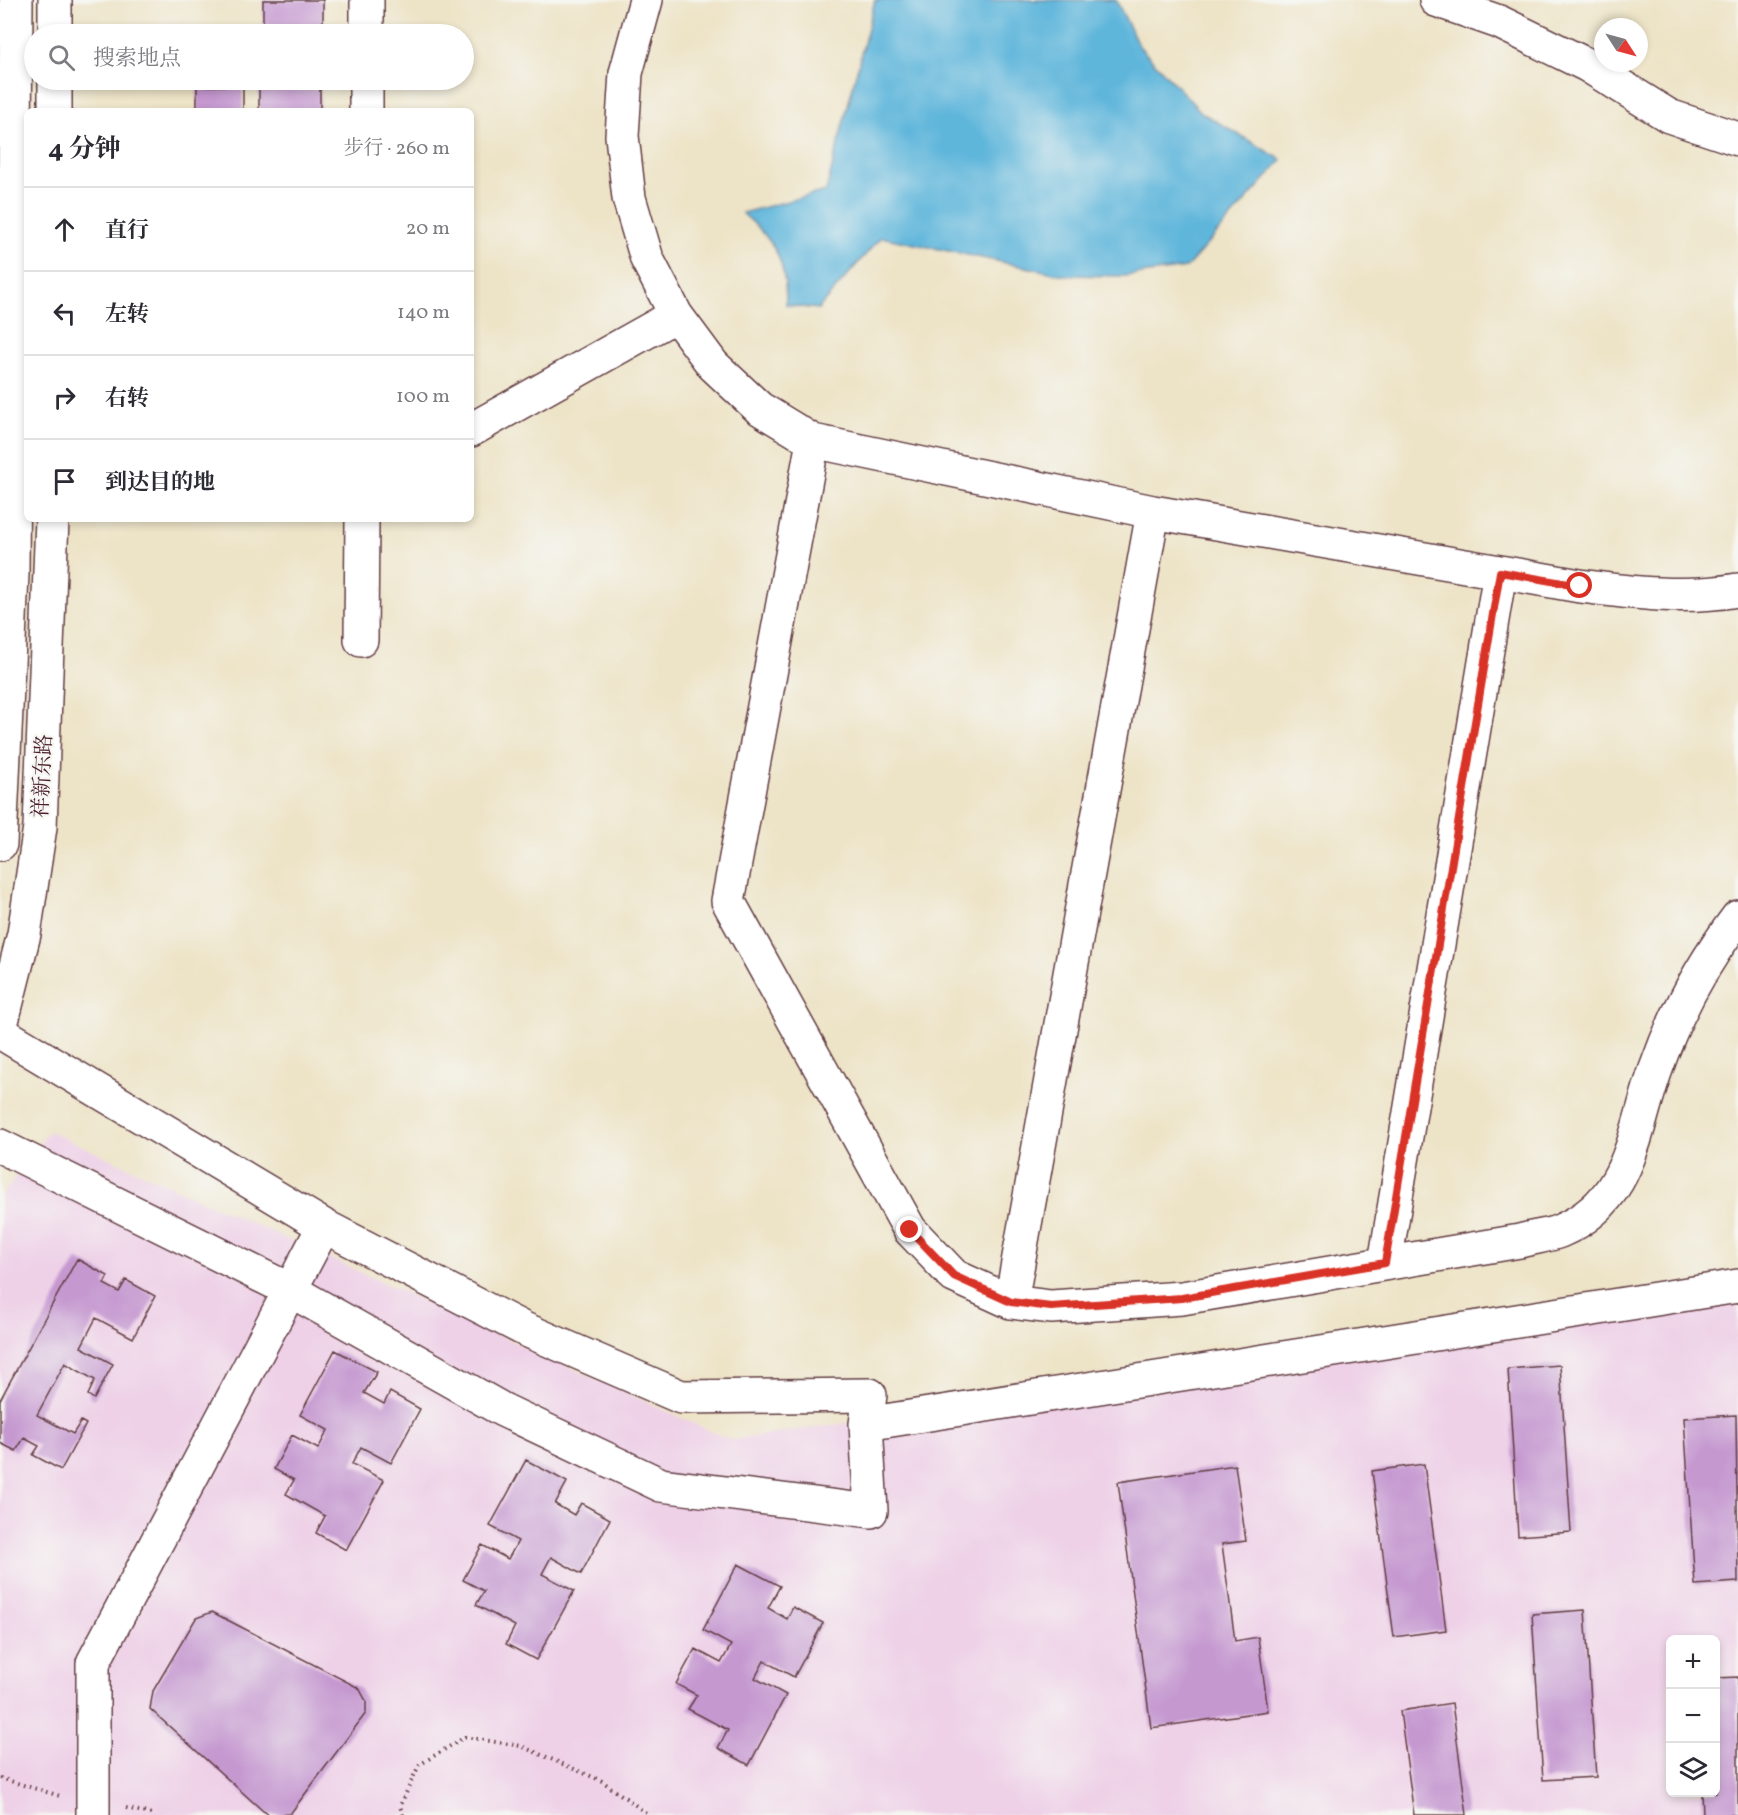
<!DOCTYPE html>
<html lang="zh">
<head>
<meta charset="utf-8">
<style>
	body { margin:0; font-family:Vollkorn,"Noto Serif SC",serif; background:#f2f2f3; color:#2b2b33 }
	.controls { position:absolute; right:18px; bottom:18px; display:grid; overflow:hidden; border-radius:9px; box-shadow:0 3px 9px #0003 }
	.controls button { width:54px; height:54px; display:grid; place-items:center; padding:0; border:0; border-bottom:2px solid #e1e1e2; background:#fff; color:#2b2b33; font:30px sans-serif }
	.compass { position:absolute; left:1594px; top:18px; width:54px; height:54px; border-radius:50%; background:#fff; box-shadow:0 3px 9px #0003; rotate:126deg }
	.stop { position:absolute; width:18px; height:18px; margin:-14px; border:4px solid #d93025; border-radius:50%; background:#fff }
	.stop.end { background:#d93025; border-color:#fff; box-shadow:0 2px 6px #0008 }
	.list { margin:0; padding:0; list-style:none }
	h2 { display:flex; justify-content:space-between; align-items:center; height:78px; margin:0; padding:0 24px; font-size:26px }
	h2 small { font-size:20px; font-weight:400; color:#7c7c81 }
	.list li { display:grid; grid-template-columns:39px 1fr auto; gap:18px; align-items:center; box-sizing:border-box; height:84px; padding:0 24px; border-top:2px solid #e1e1e2 }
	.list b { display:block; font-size:22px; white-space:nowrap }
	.list em { font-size:20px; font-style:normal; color:#7c7c81 }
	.icon { flex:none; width:33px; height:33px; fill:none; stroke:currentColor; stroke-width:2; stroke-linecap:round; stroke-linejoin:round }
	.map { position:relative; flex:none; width:1738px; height:1815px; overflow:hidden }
	.search { position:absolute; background:#fff; box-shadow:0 3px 9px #0003; left:24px; top:24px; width:450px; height:66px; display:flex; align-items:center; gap:15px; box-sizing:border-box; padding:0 21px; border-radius:33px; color:#7c7c81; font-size:22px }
	.panel { position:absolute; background:#fff; box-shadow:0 3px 9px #0003; left:24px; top:108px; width:450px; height:414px; border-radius:9px }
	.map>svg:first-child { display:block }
	.built { fill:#eed0e7; fill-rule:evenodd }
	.water { fill:#5eb6db; stroke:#546a83; stroke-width:1.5 }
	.building { fill:#c598d0 }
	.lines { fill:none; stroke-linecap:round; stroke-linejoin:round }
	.minor-casing { stroke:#623c42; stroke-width:36 }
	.path { stroke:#623c42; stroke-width:4; stroke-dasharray:1.5 4.5; stroke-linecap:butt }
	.minor { stroke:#fff; stroke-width:33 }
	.route { stroke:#d93025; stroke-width:8 }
	.labels { text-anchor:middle; stroke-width:4.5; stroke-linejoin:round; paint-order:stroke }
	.street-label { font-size:21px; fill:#4a1f2b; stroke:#f6f6f2 }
</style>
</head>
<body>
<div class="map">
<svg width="1738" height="1815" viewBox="0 0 1738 1815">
	<rect width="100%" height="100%" fill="#f6f6f2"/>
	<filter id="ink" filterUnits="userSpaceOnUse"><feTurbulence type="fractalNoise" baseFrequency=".0167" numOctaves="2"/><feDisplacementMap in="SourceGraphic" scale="12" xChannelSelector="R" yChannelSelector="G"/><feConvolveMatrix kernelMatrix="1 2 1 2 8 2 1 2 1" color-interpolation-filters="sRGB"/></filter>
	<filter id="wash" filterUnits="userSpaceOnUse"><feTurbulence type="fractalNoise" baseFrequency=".008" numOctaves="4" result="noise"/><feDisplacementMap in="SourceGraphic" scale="24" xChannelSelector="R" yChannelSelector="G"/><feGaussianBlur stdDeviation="1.35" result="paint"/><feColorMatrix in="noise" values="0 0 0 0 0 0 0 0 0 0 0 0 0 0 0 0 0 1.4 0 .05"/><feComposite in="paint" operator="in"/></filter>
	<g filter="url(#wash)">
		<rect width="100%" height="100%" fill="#ede3c6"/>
		<path class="built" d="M49 1131 730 1440 1738 1292V1815H0V1198ZM1670 1640H1716V1792H1670Z"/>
		<path class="water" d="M875 0H1116L1139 46 1202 113 1282 160 1186 268 1125 276 1064 275 881 237 818 309 786 305C786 261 776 241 742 213L826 191Z"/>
		<g id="blocks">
			<path class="building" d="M263 0H323V26L263 25Z
				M259 80H320V111H259Z
				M197 86H243V111H197Z
				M77 1259 108 1276 104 1284 119 1292 126 1280 155 1296 133 1338 96 1318 81 1347 113 1364 94 1399 88 1395 95 1380 65 1363 37 1415 73 1434 81 1421 86 1424 61 1470 33 1455 39 1446 24 1438 16 1451 0 1443V1400Z
				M335 1350 377 1372 364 1393 384 1404 390 1392 420 1409 391 1463 361 1447 352 1464 384 1480 346 1550 316 1533 325 1516 286 1494 294 1480 274 1469 292 1435 318 1449 328 1430 300 1415Z
				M1560 1365 1571 1532 1518 1536 1508 1369Z
				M1736 1415 1738 1582 1695 1585 1684 1418Z
				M526 1460 567 1482 555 1504 574 1515 581 1503 610 1519 581 1574 551 1557 542 1574 574 1591 536 1660 506 1644 515 1626 476 1605 484 1591 463 1580 482 1545 508 1559 518 1541 490 1526Z
				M1424 1464 1446 1630 1394 1637 1372 1471Z
				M1235 1465 1246 1541 1222 1544 1235 1641 1258 1637 1268 1711 1151 1728 1118 1482Z
				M738 1564 780 1586 768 1608 787 1619 793 1607 823 1623 794 1677 764 1661 755 1678 786 1695 749 1765 718 1748 728 1730 688 1709 697 1695 676 1684 695 1649 721 1663 731 1645 703 1630Z
				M1585 1610 1596 1777 1543 1780 1532 1614Z
				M212 1612 359 1688 366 1701V1713L290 1814 270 1815 263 1811 150 1709 153 1691 196 1618Z
				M1738 1677V1815H1703L1702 1792H1716V1678Z
				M1452 1703 1467 1815H1414L1400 1711Z"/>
		</g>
	</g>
	<g filter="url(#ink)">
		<use href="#blocks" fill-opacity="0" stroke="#623c42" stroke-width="1.5"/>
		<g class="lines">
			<defs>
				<path id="minor" d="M646 0 626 73 622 136 629 198 647 259 676 315 713 365 759 408 813 441 1153 512 1580 586C1633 593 1684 599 1738 590
					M1436 0 1499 22 1587 65 1669 116 1738 139
					M55 34V0
					M367 34V0
					M55 111V80
					M366 111V80
					M471 430 676 315
					M813 441 728 901 910 1230 954 1276 1011 1302 1051 1307 1182 1298 1520 1241C1533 1237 1548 1236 1560 1231 1632 1201 1633 1132 1656 1069 1675 1014 1703 963 1738 917
					M361 640 362 519
					M0 844 12 574 16 0
					M0 1029 24 934 40 827 52 519
					M0 1032 324 1226 524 1329 681 1397 870 1395 866 1424 871 1511 661 1485 503 1410 290 1290 0 1146
					M1385 1263 1500 572
					M1011 1302 1153 512
					M866 1424 1738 1286
					M93 1815V1663L324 1226"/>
			</defs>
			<use href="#minor" class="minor-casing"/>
			<path class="path" d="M0 1778 60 1796
				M126 1808 155 1815
				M403 1815 400 1806 419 1765 465 1737 521 1746 602 1781 649 1815"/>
			<use href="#minor" class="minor"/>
		</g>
	</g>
	<g class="lines" filter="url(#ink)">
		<path class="route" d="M910 1230 954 1276 1011 1302 1051 1307 1182 1298 1385 1263 1500 572 1580 586"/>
	</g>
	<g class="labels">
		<g class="street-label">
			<text transform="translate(42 776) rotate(-87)" y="7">祥新东路</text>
		</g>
	</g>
</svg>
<div class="controls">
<button>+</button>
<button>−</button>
<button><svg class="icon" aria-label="layers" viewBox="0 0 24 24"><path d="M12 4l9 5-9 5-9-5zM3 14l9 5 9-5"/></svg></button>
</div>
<svg class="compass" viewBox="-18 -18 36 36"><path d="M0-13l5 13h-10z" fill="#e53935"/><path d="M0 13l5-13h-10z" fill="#7c7c81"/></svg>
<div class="stop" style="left:1580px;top:586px"></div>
<div class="stop end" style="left:910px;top:1230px"></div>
<div class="search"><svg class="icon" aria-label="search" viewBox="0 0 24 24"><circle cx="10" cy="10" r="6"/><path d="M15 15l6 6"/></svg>搜索地点</div>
<section class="panel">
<h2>4 分钟<small>步行 · 260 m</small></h2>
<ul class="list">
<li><svg class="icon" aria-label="ahead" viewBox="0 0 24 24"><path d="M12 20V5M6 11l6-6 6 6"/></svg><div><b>直行</b></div><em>20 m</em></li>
<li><svg class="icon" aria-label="left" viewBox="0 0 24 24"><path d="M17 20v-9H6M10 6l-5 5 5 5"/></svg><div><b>左转</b></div><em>140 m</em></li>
<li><svg class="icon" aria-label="right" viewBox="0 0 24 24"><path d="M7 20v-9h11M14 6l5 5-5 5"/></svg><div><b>右转</b></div><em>100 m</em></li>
<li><svg class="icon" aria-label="arrive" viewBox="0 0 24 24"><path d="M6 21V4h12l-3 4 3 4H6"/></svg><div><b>到达目的地</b></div></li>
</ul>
</section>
</div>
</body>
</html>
